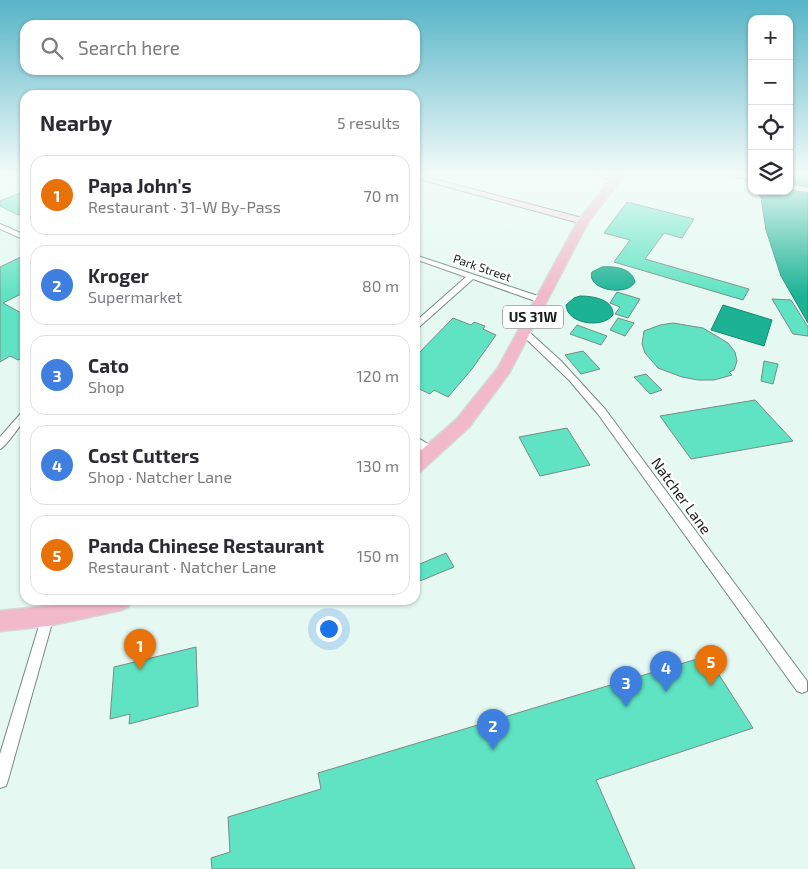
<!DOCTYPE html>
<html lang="en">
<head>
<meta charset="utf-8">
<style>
	body { margin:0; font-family:"Exo 2",sans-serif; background:#f7f7f7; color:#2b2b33 }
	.controls { position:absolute; right:15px; top:15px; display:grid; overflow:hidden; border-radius:10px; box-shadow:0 1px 4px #0004 }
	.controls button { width:45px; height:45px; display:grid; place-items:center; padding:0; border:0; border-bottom:1px solid #e1e1e2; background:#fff; color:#2b2b33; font:25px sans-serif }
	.you { position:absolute; left:328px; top:628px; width:18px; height:18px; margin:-12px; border:4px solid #fff; border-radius:50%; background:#1a73e8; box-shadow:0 0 0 8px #1a73e833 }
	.badge { display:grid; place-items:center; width:32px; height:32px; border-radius:50%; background:#111827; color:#fff; font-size:16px; font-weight:700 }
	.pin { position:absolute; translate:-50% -41px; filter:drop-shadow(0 1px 2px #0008) }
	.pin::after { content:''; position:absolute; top:26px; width:18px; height:15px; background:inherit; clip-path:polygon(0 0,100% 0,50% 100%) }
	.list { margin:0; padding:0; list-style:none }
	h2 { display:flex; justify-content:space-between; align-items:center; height:65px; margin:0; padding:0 20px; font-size:21px }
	h2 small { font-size:16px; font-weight:400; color:#7c7c81 }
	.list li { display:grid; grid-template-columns:32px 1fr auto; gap:15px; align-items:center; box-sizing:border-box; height:80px; margin:0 10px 10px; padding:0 10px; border:1px solid #e1e1e2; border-radius:15px }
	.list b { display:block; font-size:19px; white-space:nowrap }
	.list p { margin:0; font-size:16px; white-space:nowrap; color:#7c7c81 }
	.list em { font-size:16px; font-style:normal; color:#7c7c81 }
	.icon { flex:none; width:28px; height:28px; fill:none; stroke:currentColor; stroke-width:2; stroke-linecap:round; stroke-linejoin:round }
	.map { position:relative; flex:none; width:808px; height:869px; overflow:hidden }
	.search { position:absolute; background:#fff; box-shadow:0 1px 4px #0004; left:20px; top:20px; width:400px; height:55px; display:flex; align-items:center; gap:12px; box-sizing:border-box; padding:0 18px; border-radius:15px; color:#7c7c81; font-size:19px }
	.panel { position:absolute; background:#fff; box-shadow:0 1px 4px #0004; left:20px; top:90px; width:400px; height:515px; border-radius:15px }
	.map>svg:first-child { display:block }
	.water { fill:#1cb395; stroke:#1a8670 }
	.building { fill:#5fe3c2; stroke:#7a8b85 }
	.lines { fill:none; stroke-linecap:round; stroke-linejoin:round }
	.street-casing { stroke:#788984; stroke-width:2 }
	.secondary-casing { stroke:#788984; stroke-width:2 }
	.primary-casing { stroke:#d5d6d6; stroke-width:3 }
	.street { fill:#fff; fill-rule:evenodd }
	.secondary { fill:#f8dce4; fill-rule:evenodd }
	.primary { fill:#f1b9c9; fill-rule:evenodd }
	.labels { text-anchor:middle; stroke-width:5; stroke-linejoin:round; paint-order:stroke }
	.far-street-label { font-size:12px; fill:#161d1b; stroke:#fff }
	.shield { fill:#fff; stroke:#5c615f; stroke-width:1 }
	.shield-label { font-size:14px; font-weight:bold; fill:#161d1b }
	.street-label { font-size:15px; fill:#161d1b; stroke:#fff }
</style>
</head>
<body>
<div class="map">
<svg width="808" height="869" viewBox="0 0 808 869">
	<rect width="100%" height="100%" fill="#e5f8f2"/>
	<path class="water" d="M789 173H804L808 180V323L781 276 766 230 761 198 757 191H789Z
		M602 267C614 266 632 268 635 282 627 297 586 290 592 272Z
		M580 296C592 296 614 299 613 315 602 329 567 324 566 305L574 298Z
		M723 305 772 320 764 346 711 330Z"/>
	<path class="building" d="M25 191V212L18 215 0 206V201Z
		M627 202 694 219 682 238 664 233 645 259 749 289 743 300 614 262 630 240 604 233Z
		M25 255V292L3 303 25 315V356L18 360 10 356 0 362V267Z
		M617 292 640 299 628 318 615 314 620 307 610 303Z
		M772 299 791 300 808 327V336L793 334Z
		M453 318 471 325 474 322 485 326 483 329 496 335 472 369 448 397 434 390 430 394 415 387V357Z
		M618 318 634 323 625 336 610 330Z
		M673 323 703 328 728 343 735 352 737 361 734 370 729 372 732 375 714 380H698L682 377 658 368 645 353 642 344 644 331 660 325Z
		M577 325 607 336 601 345 570 334Z
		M583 351 600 369 581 374 565 355Z
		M764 361 778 364 773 384 761 381Z
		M646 374 662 390 650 394 634 377Z
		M755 400 793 441 691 459 660 416Z
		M567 428 590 465 540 476 519 437Z
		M446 553 454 567 415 583V566Z
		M196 647 198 706 129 724 130 714 110 719 114 667Z
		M707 656 753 728 596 780 635 869H212L211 858 230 852 228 817 321 789 318 773Z"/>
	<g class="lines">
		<defs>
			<path id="street" d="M589 173H599L619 179 616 181Z
				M0 224 25 235V240L0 229Z
				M415 255 544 298 545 300 541 302H538L473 279 418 328H415V322L466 277 415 259Z
				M525 330 528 331 561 361 605 409 807 681V691L802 693 797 691 598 414 569 380 522 335 521 333Z
				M25 411V420C19 426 6 447 0 449V437L22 412Z
				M415 436 436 449 437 452 436 455H428L415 445Z
				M48 610 53 612 54 616 8 780 6 786 0 788V754L42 616 43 612Z"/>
			<path id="secondary" d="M725 173 752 176V180L726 175Z
				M415 174 586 219 588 221 583 224 415 178Z
				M789 184 808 188V192L789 189Z"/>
			<path id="primary" d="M616 173H626L588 222 509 373 469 427 421 471 415 473V456L457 419 498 368 578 221Z
				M76 600H131L128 607 121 610 48 626 0 631V611L48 606Z"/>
		</defs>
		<use href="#street" class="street-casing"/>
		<use href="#secondary" class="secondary-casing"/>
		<use href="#primary" class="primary-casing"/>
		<use href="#street" class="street"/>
		<use href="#secondary" class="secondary"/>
		<use href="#primary" class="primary"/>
	</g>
	<linearGradient id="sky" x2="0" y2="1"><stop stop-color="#56b4c7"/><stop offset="0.59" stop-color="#f3fcf9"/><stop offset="1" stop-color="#f3fcf9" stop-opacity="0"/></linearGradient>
	<rect width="808" height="295" fill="url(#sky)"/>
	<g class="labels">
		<g class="far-street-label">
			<text transform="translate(482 268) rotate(19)" y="4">Park Street</text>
		</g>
		<rect class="shield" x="503" y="305.5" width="60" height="23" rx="4"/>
		<g class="shield-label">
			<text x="533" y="322">US 31W</text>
		</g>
		<g class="street-label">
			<text transform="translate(681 496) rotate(54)" y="5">Natcher Lane</text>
		</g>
	</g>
</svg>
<div class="controls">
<button>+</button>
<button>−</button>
<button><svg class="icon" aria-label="locate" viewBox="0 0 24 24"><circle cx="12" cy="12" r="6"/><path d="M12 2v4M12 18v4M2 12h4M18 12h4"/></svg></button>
<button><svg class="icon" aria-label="layers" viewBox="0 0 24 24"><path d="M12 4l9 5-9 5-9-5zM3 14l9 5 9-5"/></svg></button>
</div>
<div class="you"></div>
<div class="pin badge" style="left:140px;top:670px;background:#e8710a">1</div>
<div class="pin badge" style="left:493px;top:750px;background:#3f7fe0">2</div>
<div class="pin badge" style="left:626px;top:707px;background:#3f7fe0">3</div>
<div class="pin badge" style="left:666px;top:692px;background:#3f7fe0">4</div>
<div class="pin badge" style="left:711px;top:686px;background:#e8710a">5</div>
<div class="search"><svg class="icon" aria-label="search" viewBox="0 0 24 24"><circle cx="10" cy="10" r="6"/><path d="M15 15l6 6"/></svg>Search here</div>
<section class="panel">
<h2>Nearby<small>5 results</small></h2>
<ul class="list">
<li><span class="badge" style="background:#e8710a">1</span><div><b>Papa John's</b><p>Restaurant · 31-W By-Pass</p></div><em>70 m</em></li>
<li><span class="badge" style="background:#3f7fe0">2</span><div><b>Kroger</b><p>Supermarket</p></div><em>80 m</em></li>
<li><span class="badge" style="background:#3f7fe0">3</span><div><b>Cato</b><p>Shop</p></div><em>120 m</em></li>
<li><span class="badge" style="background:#3f7fe0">4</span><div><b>Cost Cutters</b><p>Shop · Natcher Lane</p></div><em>130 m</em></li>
<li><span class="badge" style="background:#e8710a">5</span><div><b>Panda Chinese Restaurant</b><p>Restaurant · Natcher Lane</p></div><em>150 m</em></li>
</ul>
</section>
</div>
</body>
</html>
